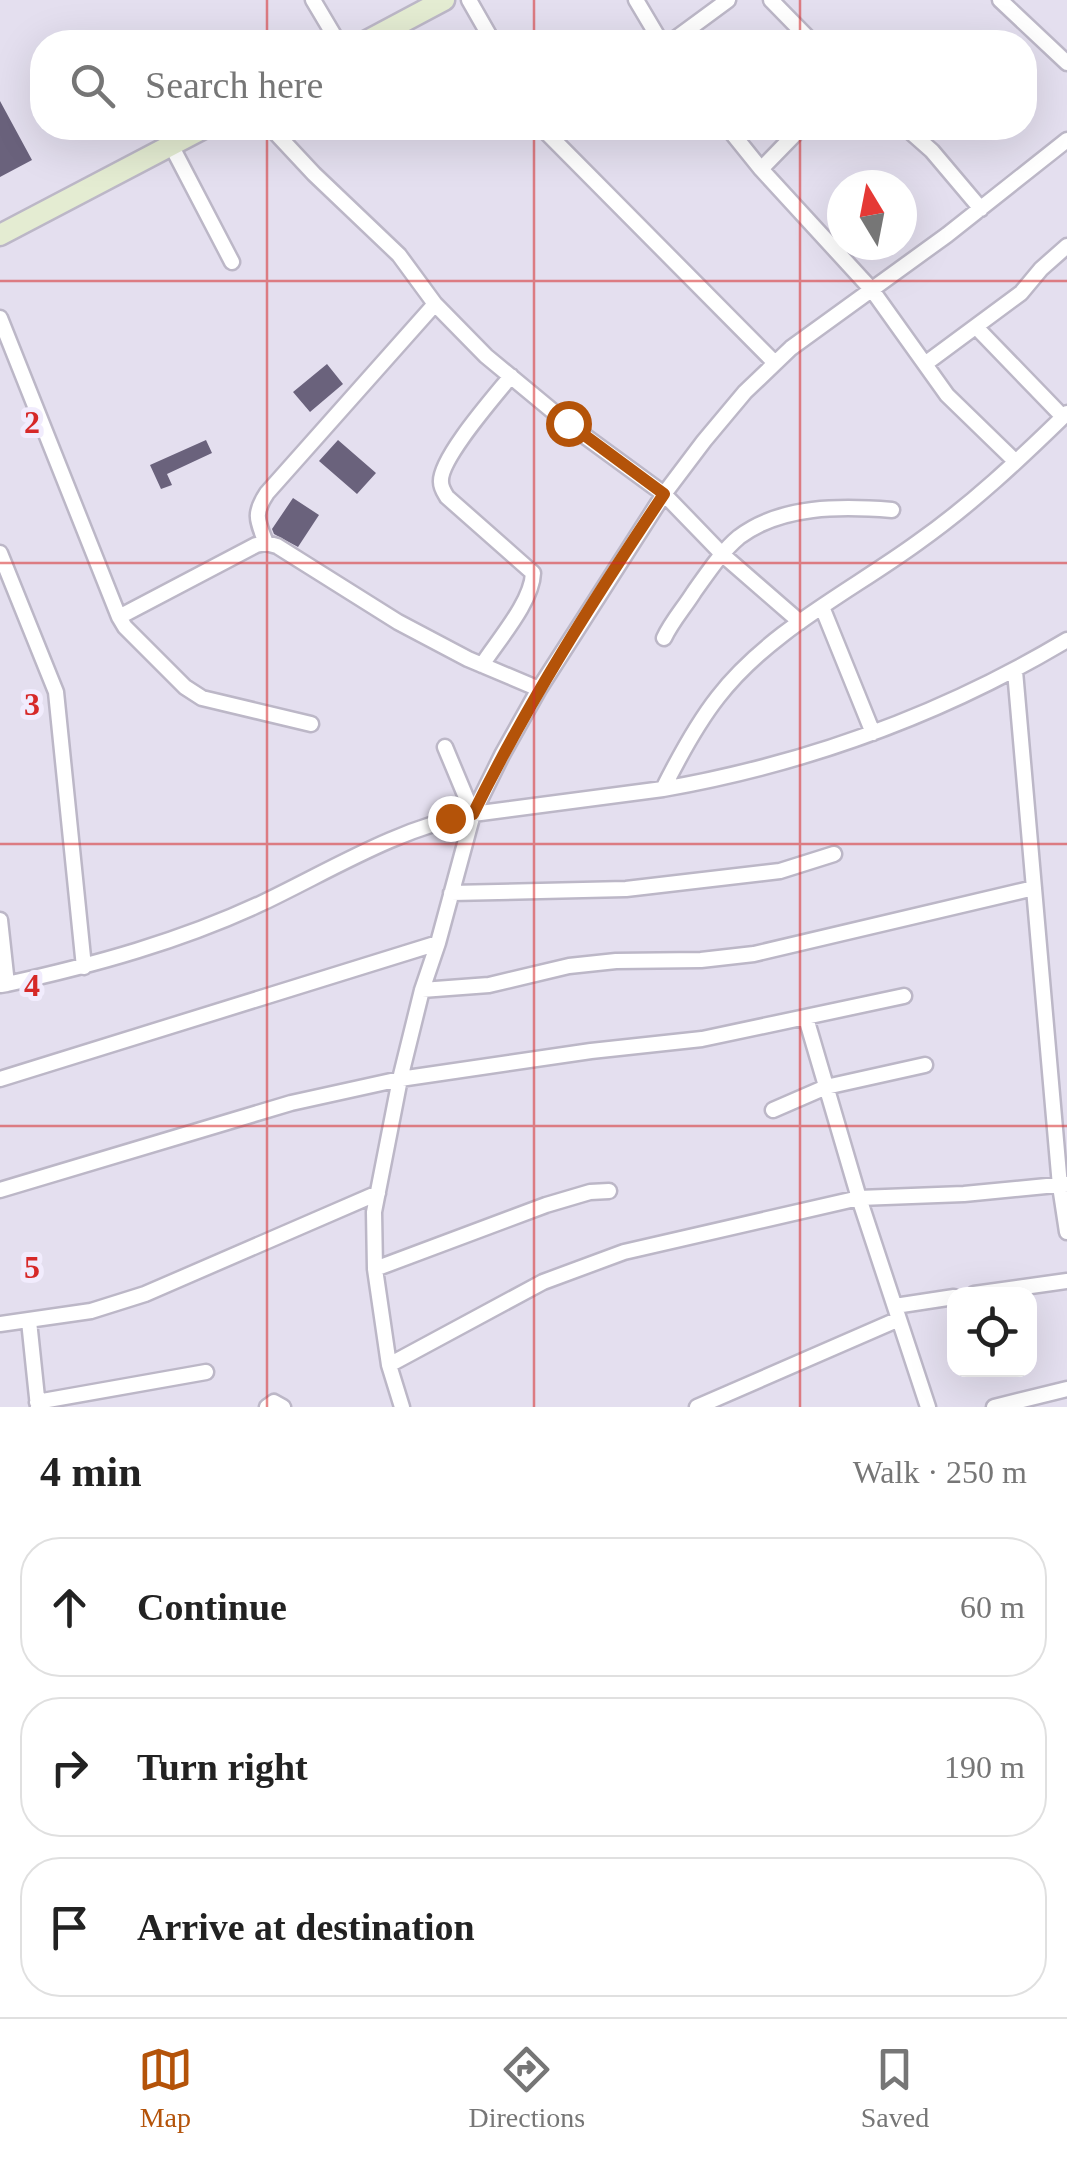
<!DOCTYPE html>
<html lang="en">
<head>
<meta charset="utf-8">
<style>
	body { margin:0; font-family:"Times New Roman",serif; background:#f2f2f2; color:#222 }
	.controls { position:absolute; right:30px; bottom:30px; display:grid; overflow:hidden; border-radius:20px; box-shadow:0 10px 40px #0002 }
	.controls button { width:90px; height:90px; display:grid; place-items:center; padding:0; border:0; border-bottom:2px solid #e0e0e0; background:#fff; color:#222; font:50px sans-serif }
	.compass { position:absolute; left:827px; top:170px; width:90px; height:90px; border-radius:50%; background:#fff; box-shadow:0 10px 40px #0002; rotate:350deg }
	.stop { position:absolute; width:30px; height:30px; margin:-22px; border:8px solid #b45309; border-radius:50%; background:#fff }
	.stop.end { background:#b45309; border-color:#fff; box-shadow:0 2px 10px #0008 }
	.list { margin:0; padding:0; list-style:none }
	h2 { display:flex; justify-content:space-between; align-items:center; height:130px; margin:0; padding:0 40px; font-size:42px }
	h2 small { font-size:32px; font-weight:400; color:#767676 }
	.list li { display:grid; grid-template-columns:65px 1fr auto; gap:30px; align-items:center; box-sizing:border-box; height:140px; margin:0 20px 20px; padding:0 20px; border:2px solid #e0e0e0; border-radius:40px }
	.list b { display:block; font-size:38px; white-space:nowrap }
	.list em { font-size:32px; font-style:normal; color:#767676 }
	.icon { flex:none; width:55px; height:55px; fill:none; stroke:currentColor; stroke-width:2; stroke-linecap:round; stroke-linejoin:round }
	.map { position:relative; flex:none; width:1067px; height:1407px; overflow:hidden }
	.search { position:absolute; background:#fff; box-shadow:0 10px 40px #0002; left:30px; right:30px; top:30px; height:110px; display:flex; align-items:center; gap:25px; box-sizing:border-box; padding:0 35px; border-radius:40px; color:#767676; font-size:38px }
	.sheet { height:610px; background:#fff }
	nav { display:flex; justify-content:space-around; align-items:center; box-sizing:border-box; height:140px; border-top:2px solid #e0e0e0; background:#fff; font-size:28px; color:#767676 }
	nav a { display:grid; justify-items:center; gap:5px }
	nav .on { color:#b45309 }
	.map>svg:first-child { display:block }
	.building { fill:#6a627c }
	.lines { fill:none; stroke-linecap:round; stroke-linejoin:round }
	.street-casing { stroke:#bcb7c7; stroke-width:19 }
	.secondary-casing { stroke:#bcb7c7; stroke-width:25 }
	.street { stroke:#fff; stroke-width:14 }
	.secondary { stroke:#e4ecd2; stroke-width:20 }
	.route { stroke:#b45309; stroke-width:12 }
	.grid { fill:none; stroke:#d62828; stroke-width:2.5; stroke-opacity:0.55 }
	.grid-label { font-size:32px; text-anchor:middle; font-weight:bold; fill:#d62828; stroke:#f1ecfd; stroke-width:10; stroke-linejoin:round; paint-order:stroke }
</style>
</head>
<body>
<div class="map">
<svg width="1067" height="1407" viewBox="0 0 1067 1407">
	<rect width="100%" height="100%" fill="#e4dfef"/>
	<path class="building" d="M0 101 32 160 0 177Z
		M327 364 343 384 310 412 293 392Z
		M206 440 212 453 167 474 172 485 161 489 150 465Z
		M338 440 376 473 357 494 319 461Z
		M293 498 319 515 298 547 274 534 272 529Z"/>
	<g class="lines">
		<defs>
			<path id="street" d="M313 0 338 42
				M469 0 493 42
				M636 0 661 42
				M771 0 812 42
				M1000 0 1067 63
				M671 42 728 0
				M271 128 314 174 399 255 435 304 486 356 567 423 664 494 539 689 502 755 473 814 663 789C679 757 696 725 718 697 769 631 851 591 917 543 971 505 1020 459 1067 413
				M542 128 775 363
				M728 128 761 169 872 290 947 395 1015 461
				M906 128 932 151 981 209
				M171 145 232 262
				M761 169 801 128
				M0 318 119 617 125 627 185 687 202 698 311 724
				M976 327 1063 417
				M925 364 1021 293 1041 269 1067 246
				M266 543C257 520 253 514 267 493L435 304
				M0 553 56 692 84 967
				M822 607 873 733
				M119 617 256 545 266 543 277 546 398 622 468 659 539 689
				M800 622 723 555 664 494 704 441 745 392 791 348 947 235 1067 140
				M664 638C672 621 684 608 694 592 707 574 721 552 739 537 781 505 842 506 892 510
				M482 665C498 640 532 602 533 573L447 497C444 492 441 488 441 482 439 459 495 396 511 376
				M1015 671 1060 1186 1067 1232
				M663 789C805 764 943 714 1067 640
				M451 893 626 889 780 871 834 854
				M0 920 7 984 1 985
				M7 984C94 965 181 941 262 903 331 870 398 828 473 814
				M422 990 489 985 569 966 616 961 701 960 754 954 1034 888
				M806 1018 859 1198 928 1407
				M0 1079 438 943
				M773 1110 826 1087 925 1065
				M0 1190 291 1103 400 1079 591 1051 702 1039 904 996
				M375 1269 546 1205 590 1192 609 1191
				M974 1294 1067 1281
				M895 1306 954 1297
				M29 1321 38 1407
				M0 1324 91 1311 145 1294 378 1193
				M389 1365 543 1282 624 1252 859 1198 964 1194 1067 1184
				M37 1402 206 1372
				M267 1407 274 1402 283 1407
				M402 1407 389 1365 375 1269 374 1212 400 1079 422 990 438 943 473 814 445 747
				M697 1407 899 1319
				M994 1407 1067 1389"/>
			<path id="secondary" d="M365 42 444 0
				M0 235 204 128"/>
		</defs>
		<use href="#street" class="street-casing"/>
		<use href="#secondary" class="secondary-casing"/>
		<use href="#street" class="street"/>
		<use href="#secondary" class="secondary"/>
	</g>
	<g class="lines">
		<path class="route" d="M450 818 473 814C528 702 595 597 664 494L568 423"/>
	</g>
	<path class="grid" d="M267 0V42M534 0V42M800 0V42M267 128V1407M534 128V1407M800 128V1407M0 281H1067M0 563H1067M0 844H1067M0 1126H1067"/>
	<g class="grid-label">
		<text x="32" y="433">2</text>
		<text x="32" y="715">3</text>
		<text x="32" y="996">4</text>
		<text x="32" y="1278">5</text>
	</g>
</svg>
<div class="controls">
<button><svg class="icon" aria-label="locate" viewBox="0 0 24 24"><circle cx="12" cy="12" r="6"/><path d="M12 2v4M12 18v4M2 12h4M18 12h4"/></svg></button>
</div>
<svg class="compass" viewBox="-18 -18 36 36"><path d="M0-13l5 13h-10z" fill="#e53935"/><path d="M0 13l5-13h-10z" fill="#767676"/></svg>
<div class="stop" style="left:568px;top:423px"></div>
<div class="stop end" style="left:450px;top:818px"></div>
<div class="search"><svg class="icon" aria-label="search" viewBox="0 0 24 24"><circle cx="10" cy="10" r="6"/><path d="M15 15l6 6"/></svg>Search here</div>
</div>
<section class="sheet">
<h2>4 min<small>Walk · 250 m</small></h2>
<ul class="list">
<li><svg class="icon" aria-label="ahead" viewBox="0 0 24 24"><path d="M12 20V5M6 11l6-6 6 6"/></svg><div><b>Continue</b></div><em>60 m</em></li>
<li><svg class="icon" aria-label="right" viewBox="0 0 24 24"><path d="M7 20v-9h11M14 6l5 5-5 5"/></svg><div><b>Turn right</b></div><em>190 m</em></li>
<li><svg class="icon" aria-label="arrive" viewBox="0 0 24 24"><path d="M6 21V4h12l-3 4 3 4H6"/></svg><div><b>Arrive at destination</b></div></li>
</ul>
</section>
<nav>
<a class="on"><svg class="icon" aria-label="map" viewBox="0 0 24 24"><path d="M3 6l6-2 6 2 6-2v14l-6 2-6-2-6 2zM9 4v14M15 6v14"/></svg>Map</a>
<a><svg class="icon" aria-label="directions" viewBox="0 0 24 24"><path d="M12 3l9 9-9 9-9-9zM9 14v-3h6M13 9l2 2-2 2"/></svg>Directions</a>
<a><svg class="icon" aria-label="saved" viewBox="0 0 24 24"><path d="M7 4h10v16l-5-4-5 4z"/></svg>Saved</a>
</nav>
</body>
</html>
